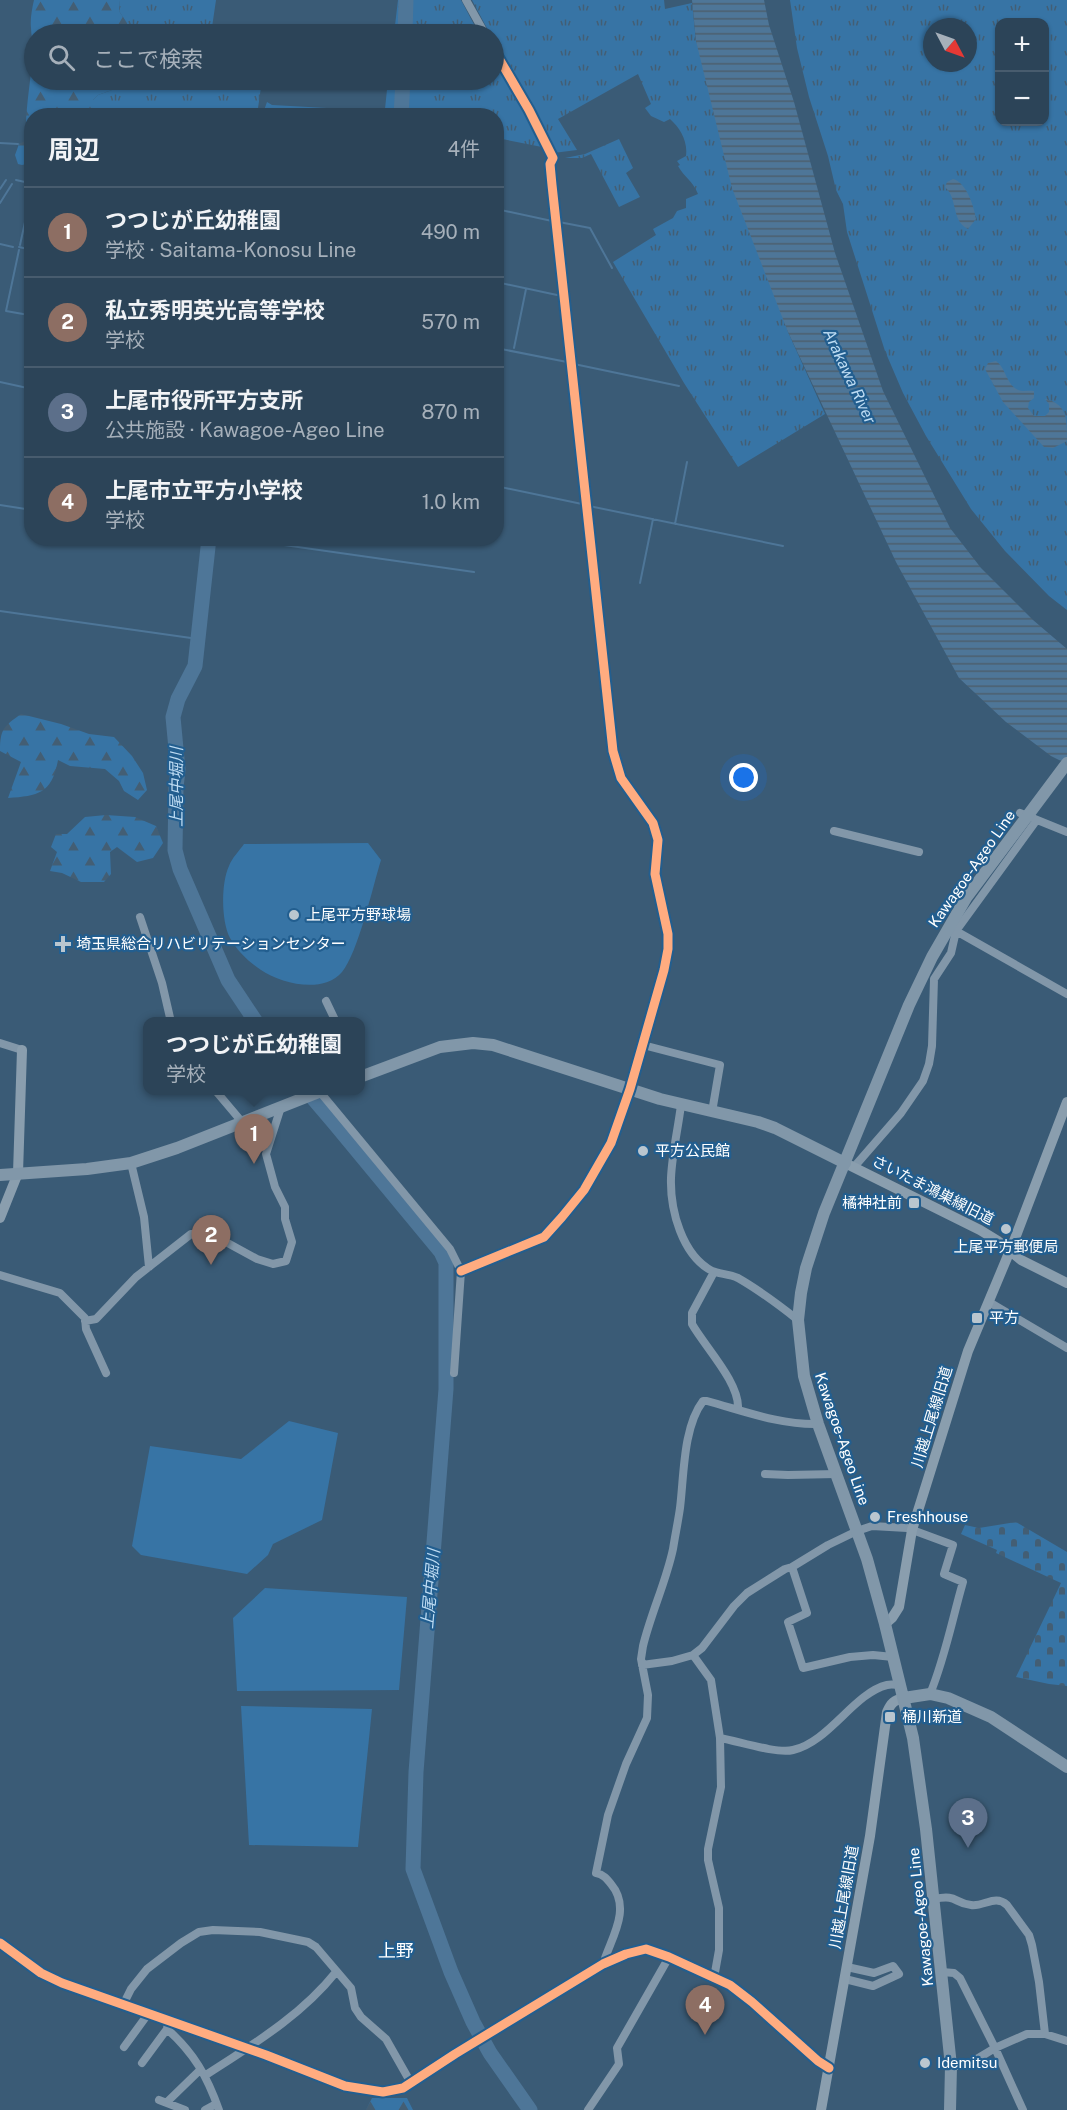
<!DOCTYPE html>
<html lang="ja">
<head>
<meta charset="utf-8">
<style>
	body { margin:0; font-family:"Public Sans","Noto Sans JP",sans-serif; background:#384e61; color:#f1f3f6 }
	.controls { position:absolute; right:18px; top:18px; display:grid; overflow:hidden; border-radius:12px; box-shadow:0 2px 4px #0004 }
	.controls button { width:54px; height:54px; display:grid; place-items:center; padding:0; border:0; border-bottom:2px solid #485c6e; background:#2c4458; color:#f1f3f6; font:30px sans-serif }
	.compass { position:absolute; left:923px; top:18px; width:54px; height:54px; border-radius:50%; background:#2c4458; box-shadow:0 2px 4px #0004; rotate:131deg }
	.you { position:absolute; left:744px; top:778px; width:21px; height:21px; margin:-15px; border:4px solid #fff; border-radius:50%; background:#1a73e8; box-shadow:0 0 0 9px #1a73e833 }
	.badge { display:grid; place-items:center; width:39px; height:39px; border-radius:50%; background:#bac6cf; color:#fff; font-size:20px; font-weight:700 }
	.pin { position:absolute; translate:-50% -50px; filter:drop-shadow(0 2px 3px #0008) }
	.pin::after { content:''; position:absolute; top:32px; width:21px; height:18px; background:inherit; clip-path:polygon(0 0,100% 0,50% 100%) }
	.popup { position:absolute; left:143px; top:1017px; width:222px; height:78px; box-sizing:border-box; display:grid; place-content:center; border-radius:12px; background:#2c4458; filter:drop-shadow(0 2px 4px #0005); font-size:20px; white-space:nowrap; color:#a6b0ba }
	.popup b { font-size:22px; color:#f1f3f6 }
	.popup::after { content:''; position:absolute; left:50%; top:100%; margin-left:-12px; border:12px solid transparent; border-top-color:#2c4458 }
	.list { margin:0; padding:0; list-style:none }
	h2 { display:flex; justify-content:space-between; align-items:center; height:78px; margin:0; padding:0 24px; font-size:26px }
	h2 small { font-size:20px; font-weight:400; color:#a6b0ba }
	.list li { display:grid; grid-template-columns:39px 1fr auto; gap:18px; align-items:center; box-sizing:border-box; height:90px; padding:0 24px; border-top:2px solid #485c6e }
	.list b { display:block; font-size:22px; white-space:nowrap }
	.list p { margin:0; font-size:20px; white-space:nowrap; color:#a6b0ba }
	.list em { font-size:20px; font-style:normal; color:#a6b0ba }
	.icon { flex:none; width:33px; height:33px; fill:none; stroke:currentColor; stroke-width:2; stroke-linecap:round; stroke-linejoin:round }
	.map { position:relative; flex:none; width:1067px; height:2110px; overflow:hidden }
	.search { position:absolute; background:#2c4458; box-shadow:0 2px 4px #0004; left:24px; top:24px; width:480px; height:66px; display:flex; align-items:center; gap:15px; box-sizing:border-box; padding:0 21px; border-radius:33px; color:#a6b0ba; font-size:22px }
	.panel { position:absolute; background:#2c4458; box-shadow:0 2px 4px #0004; left:24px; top:108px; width:480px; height:438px; border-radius:24px }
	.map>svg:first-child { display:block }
	.grass { fill:url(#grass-tufts); fill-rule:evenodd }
	.forest { fill:url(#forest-firs) }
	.cemetery { fill:url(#cemetery-stones) }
	.garden { fill:#3774a5 }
	.water { fill:url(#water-rules) }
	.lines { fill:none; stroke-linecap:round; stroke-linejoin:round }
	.stream { stroke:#4e7698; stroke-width:2 }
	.river { stroke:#4e7698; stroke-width:15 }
	.street { stroke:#8297a9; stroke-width:8 }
	.secondary { stroke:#8a9eae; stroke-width:10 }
	.primary { stroke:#8197a9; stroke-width:12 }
	.cycleway-casing { stroke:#225e8f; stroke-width:13 }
	.cycleway { stroke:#ffac80; stroke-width:9 }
	.poi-dot { fill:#bac6cf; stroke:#225e8f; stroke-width:2 }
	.labels { text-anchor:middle; stroke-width:4.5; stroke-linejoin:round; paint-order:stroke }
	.street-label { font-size:15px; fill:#fff; stroke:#225e8f }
	.poi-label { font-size:15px; fill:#fff; stroke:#225e8f; text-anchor:start }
	.water-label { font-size:16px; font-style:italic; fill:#bedcf3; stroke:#225e8f }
	.quarter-label { font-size:18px; fill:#fff; stroke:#225e8f }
</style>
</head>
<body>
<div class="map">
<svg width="1067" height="2110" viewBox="0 0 1067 2110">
	<defs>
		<pattern id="grass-tufts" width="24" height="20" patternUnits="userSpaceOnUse" patternTransform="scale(1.5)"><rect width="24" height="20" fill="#3774a5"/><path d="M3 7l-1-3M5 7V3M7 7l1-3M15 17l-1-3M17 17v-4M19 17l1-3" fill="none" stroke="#435e74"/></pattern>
		<pattern id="forest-firs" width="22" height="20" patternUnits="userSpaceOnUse" patternTransform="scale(1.5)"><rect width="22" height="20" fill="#3774a5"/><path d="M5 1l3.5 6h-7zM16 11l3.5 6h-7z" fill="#435e74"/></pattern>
		<pattern id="cemetery-stones" width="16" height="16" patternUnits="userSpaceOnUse" patternTransform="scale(1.5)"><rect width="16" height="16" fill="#3774a5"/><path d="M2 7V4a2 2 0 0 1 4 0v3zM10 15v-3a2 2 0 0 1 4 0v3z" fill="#435e74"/></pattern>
		<pattern id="water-rules" width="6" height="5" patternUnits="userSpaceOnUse" patternTransform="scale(1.5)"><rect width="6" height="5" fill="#4e7698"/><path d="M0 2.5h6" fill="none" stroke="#4d5f6e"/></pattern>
	</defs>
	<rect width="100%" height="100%" fill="#3a5b76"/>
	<path class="grass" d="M120 0H216L211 34H126L127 23 119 11Z
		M398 0H461L479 34H394Z
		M472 0H664L665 9 692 3 696 41 788 332 825 414 738 467 684 383 613 262 656 235 653 229 673 218 677 211 686 208V199L698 194C693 181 684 177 678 166L680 165 677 161 686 156C688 141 680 128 670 119L664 122 651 116 645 108 651 104 638 74 558 119 577 150 553 153 494 41V34H490Z
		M790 0H1067V610L1049 596 1005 551 971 509 926 436 903 393 885 351 847 232 843 204 836 190 828 156 809 97 797 48ZM1000 22H1044V122H1000ZM932 27H968V63H932Z
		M494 61 543 143 542 147 497 138 496 116 461 115 450 111 430 116H262L267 102 272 105 363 110 385 109 388 80H494Z
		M116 80H262L257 115 88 116 93 106V100L98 95 112 90Z
		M619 139 633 168 626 173 640 197 619 207 591 154 582 158H565L585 154Z"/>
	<path class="forest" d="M34 0H120L119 11 127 23 126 34H34V80H116L112 90 98 95 93 100 94 106 88 115 32 116 31 163 22 165 18 164 15 155 19 144 25 141 26 137C25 108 31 81 33 52 34 44 31 36 31 28 30 19 32 9 34 0Z
		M21 714 61 724 89 734 114 737 132 756 143 773 147 790 138 800 124 791 119 781 105 769 70 766 58 760C52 793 39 796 8 798L21 762 0 751C0 729 4 726 21 714Z
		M106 815 135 817 156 826 163 843 153 858 137 862 117 847 110 852 111 874 104 882H81L62 873 50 871 57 852 51 847 56 834H67L85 817Z
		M372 2098H407L413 2110H366Z"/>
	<path class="cemetery" d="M1016 1522 1067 1552V1686L1049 1684 1016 1677 1061 1583 996 1553 997 1550 961 1534 965 1525 979 1528Z"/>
	<path class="garden" d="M368 843 381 860C373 886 358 953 342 972 323 994 282 984 261 970 249 962 237 951 230 938 221 921 221 883 229 866 232 858 239 851 244 844Z
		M289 1421 338 1433 322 1520 273 1544 268 1555 247 1574 141 1555 132 1546 150 1446 241 1459Z
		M265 1588 407 1597 399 1690 237 1691 233 1618Z
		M241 1706 372 1709 358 1847 249 1845Z"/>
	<path class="water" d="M692 0H764L769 25 794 102 835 253 883 391 950 528 981 568 1033 620 1067 649V764L1051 756 1006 722 959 678 896 562 788 332 732 188 696 41Z
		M953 179C966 182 974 206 976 219L968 229C951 221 958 198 945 187L947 182Z
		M996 361C1006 368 1006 384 1018 390 1023 392 1028 390 1034 391V398L1029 402 1028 408 1034 416H1045L1049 412V404L1045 399C1067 404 1067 418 1067 441L1053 448 1044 447 1003 402 985 369 988 363Z"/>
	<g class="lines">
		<path class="stream" d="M0 143 18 144
			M16 180 25 182
			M0 189 6 180
			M0 203 12 184
			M496 209 552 221
			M559 222 590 228 612 268
			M0 244 13 247
			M20 245 32 190
			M19 247 32 250
			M19 250 6 311 23 314
			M496 282 557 295
			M28 314 32 295
			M496 348 567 362
			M514 348 526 289
			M574 364 679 386
			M0 382 32 389
			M496 486 582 504
			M0 505 32 510
			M589 506 783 546
			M675 524 687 462
			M234 538 474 572
			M640 583 653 519
			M0 611 191 638"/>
		<path class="river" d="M405 34 406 0
			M401 116 403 80
			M209 538 195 666 178 699 173 717 178 770 176 787 175 850 180 869 228 980 256 1022
			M306 1090 335 1124 441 1252 446 1263V1389L416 1772 413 1869 451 1972 473 2022 490 2053 530 2110"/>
		<path class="street" d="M466 0 485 34
			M1020 813 1067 832
			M834 831 919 852
			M140 917 162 983 171 1022
			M956 931 1067 994
			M326 1001 336 1022
			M0 1043 22 1050
			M643 1045 720 1065 712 1112
			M215 1090 242 1122
			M320 1092 450 1249 461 1271 454 1373
			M681 1105C678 1129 672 1154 671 1178 670 1210 682 1255 712 1271 719 1274 729 1274 738 1278 759 1290 779 1305 798 1320
			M131 1163 144 1217 149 1267
			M854 1167 901 1113 923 1081 929 1064 932 1046 934 979 951 953 956 931 1036 821
			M461 1271 544 1237 562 1217 584 1190 611 1143 630 1089 664 970 668 949V934L655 874 658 840 653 823 621 778 613 751 552 185 550 164 553 158 529 110 494 50
			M714 1272 692 1313V1324C705 1347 740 1383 738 1409
			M0 1275 60 1293 85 1318 86 1329 106 1373
			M989 1302 1067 1348
			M85 1321 96 1319 136 1277 191 1234 213 1235 257 1259 273 1264 286 1261 292 1242 285 1219V1207L275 1187 266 1154 281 1107
			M765 1474 788 1475 837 1474
			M792 1567 807 1613 788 1622 803 1668 850 1657 873 1655 893 1657
			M693 1655 711 1680 720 1738 721 1787 708 1849V1860L719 1908V1950L714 1978
			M642 1665 672 1661 693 1655 702 1648 734 1606 747 1593 785 1569 792 1567 828 1545 857 1531 872 1526 907 1528 953 1545 944 1574 963 1582C952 1620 945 1658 930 1694
			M720 1738C738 1741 776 1754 793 1750 829 1742 854 1693 887 1685 891 1684 897 1685 901 1685
			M934 1899C958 1894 953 1903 971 1905 984 1907 995 1894 1007 1905L1029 1935 1032 1945 1039 1982 1045 2034
			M0 1943 41 1973 62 1983 266 2055 345 2086 383 2092 403 2088 455 2054 603 1964 626 1954 646 1949 669 1957 730 1985 752 2002 818 2061 829 2068
			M603 1964C611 1938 632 1909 611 1884 607 1879 603 1874 596 1873L608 1815 626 1764 647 1718 648 1695 641 1659 643 1646C651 1613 666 1582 673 1549 675 1536 678 1522 680 1508 684 1476 683 1427 703 1401H707C744 1411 780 1425 818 1424
			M942 1972 954 1973 960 1978 995 2048 1023 2110
			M845 1979 873 1986 899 1974 893 1966 874 1973 847 1967
			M123 2005 131 1989 147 1969 181 1943 199 1932 213 1930 260 1932 308 1942 316 1947 351 1988 355 2008 361 2017 386 2039 411 2083
			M168 2021 167 2029C194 2053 207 2076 219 2110
			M124 2047 148 2014
			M142 2063 167 2029
			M951 2066H965L995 2048 1027 2034H1045L1067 2041
			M206 2075C252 2045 301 2016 336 1972
			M159 2100 185 2110
			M167 2102 200 2070
			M205 2110 216 2104
			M588 2110 619 2064 617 2048 669 1957"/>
		<path class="secondary" d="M845 1163 980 1230 998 1241 1021 1260 1067 1283
			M0 1218 18 1173 22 1050
			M885 1624 892 1618 899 1607 912 1530 968 1351 1014 1241 1067 1102
			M821 2110 870 1836 887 1712C891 1703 894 1700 904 1698"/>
		<path class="primary" d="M360 1077 440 1047 473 1043 493 1045 660 1099 758 1122 775 1128 845 1163
			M0 1175 87 1169 131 1163 177 1148 324 1090
			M904 1698 930 1694 948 1698 991 1717 1067 1767
			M950 2110 951 2066 926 1829 913 1738 885 1624 867 1559 818 1424 804 1376 798 1320 801 1293 806 1268 824 1213 909 1005 932 957 966 898 1067 763"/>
		<defs>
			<path id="cycleway" d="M461 1271 544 1237 562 1217 584 1190 611 1143 630 1089 664 970 668 949V934L655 874 658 840 653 823 621 778 613 751 552 185 550 164 553 158 529 110 494 50
				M0 1943 41 1973 62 1983 266 2055 345 2086 383 2092 403 2088 455 2054 603 1964 626 1954 646 1949 669 1957 730 1985 752 2002 818 2061 829 2068"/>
		</defs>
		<use href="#cycleway" class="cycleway-casing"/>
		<use href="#cycleway" class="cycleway"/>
	</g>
	<g class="poi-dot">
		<circle cx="294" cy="915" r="6"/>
		<path d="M60 935h6v6h6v6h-6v6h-6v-6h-6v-6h6z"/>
		<circle cx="643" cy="1151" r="6"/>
		<rect x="908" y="1197" width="12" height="12" rx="3"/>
		<circle cx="1006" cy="1229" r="6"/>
		<rect x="971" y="1312" width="12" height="12" rx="3"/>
		<circle cx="875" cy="1517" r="6"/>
		<rect x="884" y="1711" width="12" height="12" rx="3"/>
		<circle cx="925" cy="2063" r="6"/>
	</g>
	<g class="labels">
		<g class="street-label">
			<text transform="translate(972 869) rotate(-55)" y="5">Kawagoe-Ageo Line</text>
			<text transform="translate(933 1190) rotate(27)" y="5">さいたま鴻巣線旧道</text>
			<text transform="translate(932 1417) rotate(-73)" y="5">川越上尾線旧道</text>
			<text transform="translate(842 1439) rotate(71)" y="5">Kawagoe-Ageo Line</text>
			<text transform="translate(844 1897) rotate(-80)" y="5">川越上尾線旧道</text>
			<text transform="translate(921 1917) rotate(-96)" y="5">Kawagoe-Ageo Line</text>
		</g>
		<g class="poi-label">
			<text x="306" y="920">上尾平方野球場</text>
			<text x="76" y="949">埼玉県総合リハビリテーションセンター</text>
			<text x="655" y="1156">平方公民館</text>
			<text x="902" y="1208" text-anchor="end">橘神社前</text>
			<text x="1006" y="1252" text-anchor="middle">上尾平方郵便局</text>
			<text x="989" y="1323">平方</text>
			<text x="887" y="1522">Freshhouse</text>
			<text x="902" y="1722">桶川新道</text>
			<text x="937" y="2068">Idemitsu</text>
		</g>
		<g class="water-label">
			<text transform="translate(850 376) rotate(65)" y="6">Arakawa River</text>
			<text transform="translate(176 787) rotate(-90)" y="6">上尾中堀川</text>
			<text transform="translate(430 1589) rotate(-85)" y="6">上尾中堀川</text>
		</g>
		<g class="quarter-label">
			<text x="396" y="1957">上野</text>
		</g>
	</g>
</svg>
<div class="controls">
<button>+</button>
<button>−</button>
</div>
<svg class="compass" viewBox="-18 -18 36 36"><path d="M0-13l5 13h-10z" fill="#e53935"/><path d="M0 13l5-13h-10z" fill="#a6b0ba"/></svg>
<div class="you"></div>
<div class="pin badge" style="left:254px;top:1164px;background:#8d6e63">1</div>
<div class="popup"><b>つつじが丘幼稚園</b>学校</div>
<div class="pin badge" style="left:211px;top:1265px;background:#8d6e63">2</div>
<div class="pin badge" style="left:968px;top:1848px;background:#5c6f8a">3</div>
<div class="pin badge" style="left:705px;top:2035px;background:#8d6e63">4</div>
<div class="search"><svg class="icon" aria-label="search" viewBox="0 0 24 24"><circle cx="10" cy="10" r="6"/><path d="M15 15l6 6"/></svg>ここで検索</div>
<section class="panel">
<h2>周辺<small>4件</small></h2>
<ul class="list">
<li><span class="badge" style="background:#8d6e63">1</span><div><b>つつじが丘幼稚園</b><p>学校 · Saitama-Konosu Line</p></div><em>490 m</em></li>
<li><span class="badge" style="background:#8d6e63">2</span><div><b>私立秀明英光高等学校</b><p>学校</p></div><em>570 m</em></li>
<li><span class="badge" style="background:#5c6f8a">3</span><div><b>上尾市役所平方支所</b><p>公共施設 · Kawagoe-Ageo Line</p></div><em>870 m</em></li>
<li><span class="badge" style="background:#8d6e63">4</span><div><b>上尾市立平方小学校</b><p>学校</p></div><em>1.0 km</em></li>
</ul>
</section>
</div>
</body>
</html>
